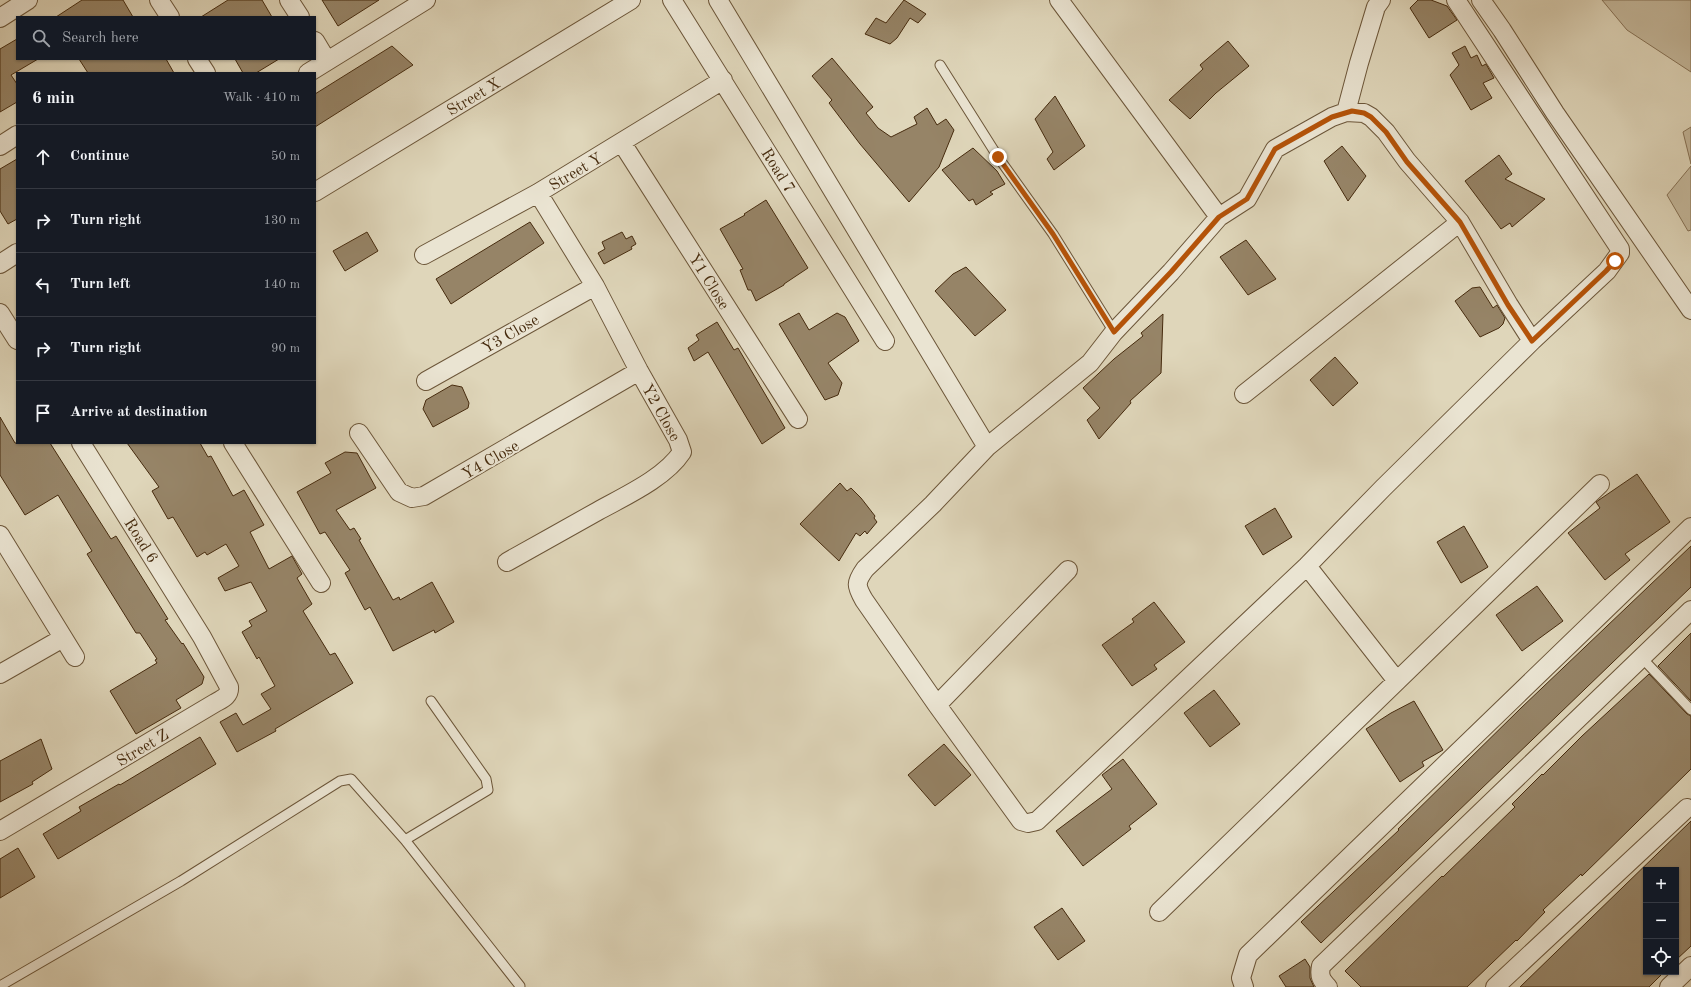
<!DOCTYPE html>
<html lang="en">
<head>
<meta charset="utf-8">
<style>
	body { margin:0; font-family:"Old Standard TT",serif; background:#20242c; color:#f1f3f6 }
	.controls { position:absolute; right:12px; bottom:12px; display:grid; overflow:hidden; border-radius:0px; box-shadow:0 1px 3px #0004 }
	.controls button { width:36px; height:36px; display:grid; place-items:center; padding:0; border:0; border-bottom:1px solid #363941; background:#171b24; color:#f1f3f6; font:20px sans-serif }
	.stop { position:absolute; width:12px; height:12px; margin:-9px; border:3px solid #b45309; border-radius:50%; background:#fff }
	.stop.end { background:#b45309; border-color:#fff; box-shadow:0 1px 4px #0008 }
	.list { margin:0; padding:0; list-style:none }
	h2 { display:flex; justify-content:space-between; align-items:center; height:52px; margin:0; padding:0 16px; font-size:17px }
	h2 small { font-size:13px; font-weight:400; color:#9ea1a6 }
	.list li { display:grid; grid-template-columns:26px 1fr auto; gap:12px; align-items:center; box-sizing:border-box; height:64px; padding:0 16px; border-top:1px solid #363941 }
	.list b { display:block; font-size:15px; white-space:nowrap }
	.list em { font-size:13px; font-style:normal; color:#9ea1a6 }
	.icon { flex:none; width:22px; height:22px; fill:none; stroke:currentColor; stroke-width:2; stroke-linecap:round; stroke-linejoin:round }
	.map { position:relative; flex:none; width:1691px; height:987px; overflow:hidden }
	.search { position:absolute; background:#171b24; box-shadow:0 1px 3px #0004; left:16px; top:16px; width:300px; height:44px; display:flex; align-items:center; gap:10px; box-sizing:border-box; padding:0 14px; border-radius:0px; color:#9ea1a6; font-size:15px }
	.panel { position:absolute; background:#171b24; box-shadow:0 1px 3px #0004; left:16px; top:72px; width:300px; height:372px; border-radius:0px }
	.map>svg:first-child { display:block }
	.green { fill:#c5b99d; stroke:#867256 }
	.building { fill:#968467; stroke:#462b0e }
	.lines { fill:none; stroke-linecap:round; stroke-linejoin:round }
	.lane-casing { stroke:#6c5639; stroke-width:11 }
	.street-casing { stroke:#6c5639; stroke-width:20 }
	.lane { stroke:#eae4d2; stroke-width:9 }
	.street { stroke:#eae4d2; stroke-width:18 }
	.route { stroke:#b45309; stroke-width:5 }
	.labels { text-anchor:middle; stroke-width:4; stroke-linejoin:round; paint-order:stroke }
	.street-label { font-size:16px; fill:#462b0e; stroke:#eae4d2 }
</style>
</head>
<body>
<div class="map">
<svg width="1691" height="987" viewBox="0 0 1691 987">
	<rect width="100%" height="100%" fill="#dfd6ba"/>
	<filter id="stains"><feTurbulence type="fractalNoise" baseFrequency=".005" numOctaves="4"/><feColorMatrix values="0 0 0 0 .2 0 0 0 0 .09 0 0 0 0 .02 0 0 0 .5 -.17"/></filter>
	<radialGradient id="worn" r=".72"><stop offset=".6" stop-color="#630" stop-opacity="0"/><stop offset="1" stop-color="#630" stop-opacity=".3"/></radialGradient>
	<path class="green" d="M1602 0H1691V72L1627 30Z
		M1691 127V164L1683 132Z
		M1691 166V230L1688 231 1667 195Z"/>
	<path class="building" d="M82 0H123L133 17H56Z
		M228 0H262L272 17H201Z
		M322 0H379L338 26Z
		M904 0 926 14 918 23 910 18 897 38 890 44 865 34 876 18 886 23Z
		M1418 0H1431L1447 6 1457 20 1429 38 1410 8Z
		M17 39V59H38L11 75 17 84V102L0 112V49Z
		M1228 41 1249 66 1216 93 1190 119 1169 100 1203 69 1200 65Z
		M392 46 413 65 315 127V94Z
		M1465 46 1471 58 1477 55 1482 66 1486 64 1494 78 1483 83 1492 98 1471 110 1450 75 1459 65 1452 53Z
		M832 58 873 107 866 113 878 128 891 137 917 124 914 117 927 108 937 125 946 119 954 130 939 167 909 202 860 144 829 103 832 100 812 76Z
		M79 59H166L174 73H88Z
		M235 59H279L256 73H243Z
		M1055 96 1085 146 1054 170 1047 159 1053 152 1035 119Z
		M1342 146 1366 176 1348 201 1324 161Z
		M973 148 997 171 1005 184 990 192 993 194 976 205 973 199 969 201 942 170Z
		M1499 155 1512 174 1505 179 1545 199 1512 227 1510 223 1501 229 1465 181Z
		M17 159V219L8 224 0 211V169Z
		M766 200 808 268 784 284V285L756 301 751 290H748L740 270 743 269 720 229 745 215 744 214Z
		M530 222 544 243 451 304 436 279Z
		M367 232 378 251 345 271 333 251Z
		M622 232 626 239 632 236 636 244 631 247 632 249 604 264 598 253 605 249 602 242Z
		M1246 240 1276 279 1248 295 1220 257Z
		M966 267 1006 310 975 336 935 291 953 274Z
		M1480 287 1493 308 1497 305 1505 318 1503 324 1499 328 1480 337 1455 301 1472 288Z
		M799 313 809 330 837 313 845 317 859 341 828 363 842 383 838 395 825 400 779 324Z
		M1163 314 1161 373 1130 401 1131 403 1099 439 1087 420 1100 408 1083 388 1114 359 1143 336 1141 333Z
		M717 322 734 350 738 348 785 428 762 444 708 352 694 361 688 348 699 340 696 335Z
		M1335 357 1358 383 1333 406 1310 380Z
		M452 385 462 387 469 403 468 408 433 427 423 409 426 400Z
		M0 417 15 443H50L111 539 116 536 168 619 165 620 182 644 183 643 204 677 202 684 176 700 181 708 136 734 110 691 157 663 155 660 157 659 140 633H136L87 554 92 551 58 495 25 515 0 475Z
		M127 443H200L208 457 211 456 233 496 244 490 264 525 250 532 269 569 292 556 302 574 297 578 312 604 303 611 330 655 335 653 353 683 275 729 276 731 237 752 220 722 236 713 243 725 271 709 261 694 275 686 259 657 257 659 242 632 252 626 249 621 267 611 251 582 225 591 218 578 239 566 226 544 207 555 205 552 197 557 173 517 168 519 152 491 159 487Z
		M345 452 357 453 376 488 336 510 350 530 354 528 361 539 359 540 393 600 399 597 400 600 432 582 454 622 435 633 434 630 393 651 370 607 365 610 345 573 350 570 325 532 320 534 297 492 331 473 325 463Z
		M1637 474 1670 522 1625 554 1630 560 1605 580 1568 533 1600 508 1596 502Z
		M840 483 847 491 851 488 861 498 875 516 874 518 877 522 867 534 865 531 860 536 856 533 839 561 800 524Z
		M1275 508 1292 537 1263 555 1245 526Z
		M1464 526 1488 567 1461 583 1437 542Z
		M1691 546V587L1321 943 1301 922 1399 830 1398 829 1521 708Z
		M1537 586 1563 621 1522 651 1496 615Z
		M1154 602 1185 642 1154 665 1157 669 1132 686 1102 645 1134 622 1132 619Z
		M1691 633V701L1658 666Z
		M1649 674 1687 714 1691 716V769L1582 876 1581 874 1543 910 1545 912 1517 941 1516 940 1467 987H1361L1345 971 1442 876 1443 877 1515 807 1512 804 1542 774 1543 775 1582 736Z
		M1214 690 1240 724 1210 747 1184 713Z
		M1414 701 1443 750 1422 762 1424 766 1400 782 1366 729 1391 713Z
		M200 737 216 764 58 859 43 834 81 811 79 807 119 784 120 785Z
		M41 739 52 769 32 782 33 784 0 802V761Z
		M944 744 971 775 935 806 908 775Z
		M1123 759 1157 804 1129 826 1131 829 1083 866 1056 831 1112 789 1102 775Z
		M1691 821V946L1676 960V870H1646V972H1664L1649 987H1520Z
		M18 848 35 877 0 898V859Z
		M1062 908 1085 941 1058 960 1034 927Z
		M1305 959 1310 967V978L1314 987H1286L1279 976Z"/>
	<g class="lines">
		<defs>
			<path id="lane" d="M940 65 998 157 1053 234 1114 332
				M1642 658 1691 710
				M405 840 488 790 486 779 431 701
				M0 986 181 881 340 781 351 779 405 840 520 986"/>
			<path id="street" d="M159 0 170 17
				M289 0 300 17
				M672 0 885 341
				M718 0 987 447 1090 363 1114 332 1171 272 1219 217 1247 199 1275 149 1332 117 1346 112 1364 113 1371 117 1386 132 1407 161 1460 222 1509 305 1532 341 1383 488 1307 566 1037 821 1028 823 1021 821 937 705 864 600C856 586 855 583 865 569L933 504 987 447
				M1059 0 1219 217
				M1456 0 1620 249V253L1607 271 1532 341
				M1481 0 1502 30 1555 113 1691 310
				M0 18 28 0
				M315 41 327 61
				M197 59 206 73
				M308 73 426 0
				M1346 112 1359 63 1376 7 1381 0
				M622 143 798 419
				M0 146 17 135
				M315 192 631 0
				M424 255 538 193 723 80
				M0 264 17 253
				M0 313 17 340
				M426 381 595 286
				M1244 394 1460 222
				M359 433 399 492 412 498 424 496 639 371
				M233 443 321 583
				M0 535 75 657
				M507 562C537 545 568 528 598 511 625 496 665 478 682 452L678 440 639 371 595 286 538 193
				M1307 566 1397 681 1600 484
				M0 674 63 638
				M937 705 1068 570
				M0 831 215 703C222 699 230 696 229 687L202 637 81 443
				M1159 912 1397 681
				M1244 987 1241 978 1248 955 1691 527
				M1328 987C1321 980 1319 976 1321 966L1691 610
				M1495 987 1687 808
				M1669 987 1691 966"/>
		</defs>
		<use href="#lane" class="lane-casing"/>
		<use href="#street" class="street-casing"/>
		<use href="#lane" class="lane"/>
		<use href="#street" class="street"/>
	</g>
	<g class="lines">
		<path class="route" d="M998 157 1053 234 1114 332 1171 272 1219 217 1247 199 1275 149 1332 117 1352 111 1364 113 1371 117 1386 132 1407 162 1460 222 1508 305 1532 341 1606 271 1615 261"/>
	</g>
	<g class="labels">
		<g class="street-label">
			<text transform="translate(473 96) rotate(-31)" y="6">Street X</text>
			<text transform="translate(779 170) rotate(58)" y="6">Road 7</text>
			<text transform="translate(575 171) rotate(-31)" y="6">Street Y</text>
			<text transform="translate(710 281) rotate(58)" y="6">Y1 Close</text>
			<text transform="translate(510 333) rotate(-30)" y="6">Y3 Close</text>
			<text transform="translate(662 412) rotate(61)" y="6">Y2 Close</text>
			<text transform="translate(490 459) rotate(-30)" y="6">Y4 Close</text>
			<text transform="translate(142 540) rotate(58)" y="6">Road 6</text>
			<text transform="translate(142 747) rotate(-31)" y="6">Street Z</text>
		</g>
	</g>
	<rect width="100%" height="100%" filter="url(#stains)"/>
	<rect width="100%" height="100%" fill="url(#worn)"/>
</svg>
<div class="controls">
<button>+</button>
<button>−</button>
<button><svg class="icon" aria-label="locate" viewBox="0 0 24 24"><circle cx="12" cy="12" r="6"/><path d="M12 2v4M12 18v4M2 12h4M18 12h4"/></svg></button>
</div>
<div class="stop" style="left:1615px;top:261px"></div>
<div class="stop end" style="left:998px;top:157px"></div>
<div class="search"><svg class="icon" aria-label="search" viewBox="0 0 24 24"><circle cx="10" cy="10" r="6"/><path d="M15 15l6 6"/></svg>Search here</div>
<section class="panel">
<h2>6 min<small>Walk · 410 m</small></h2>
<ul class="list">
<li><svg class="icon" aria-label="ahead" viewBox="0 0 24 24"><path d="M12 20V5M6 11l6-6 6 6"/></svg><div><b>Continue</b></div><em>50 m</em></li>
<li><svg class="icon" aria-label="right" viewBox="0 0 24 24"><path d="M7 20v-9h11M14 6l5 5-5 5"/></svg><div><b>Turn right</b></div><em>130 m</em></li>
<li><svg class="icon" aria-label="left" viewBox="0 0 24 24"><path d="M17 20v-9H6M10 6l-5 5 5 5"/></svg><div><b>Turn left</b></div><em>140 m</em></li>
<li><svg class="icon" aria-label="right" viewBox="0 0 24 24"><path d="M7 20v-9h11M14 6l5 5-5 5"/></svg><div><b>Turn right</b></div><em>90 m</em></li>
<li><svg class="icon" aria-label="arrive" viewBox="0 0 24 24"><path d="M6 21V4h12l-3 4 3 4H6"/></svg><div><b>Arrive at destination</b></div></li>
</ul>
</section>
</div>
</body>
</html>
